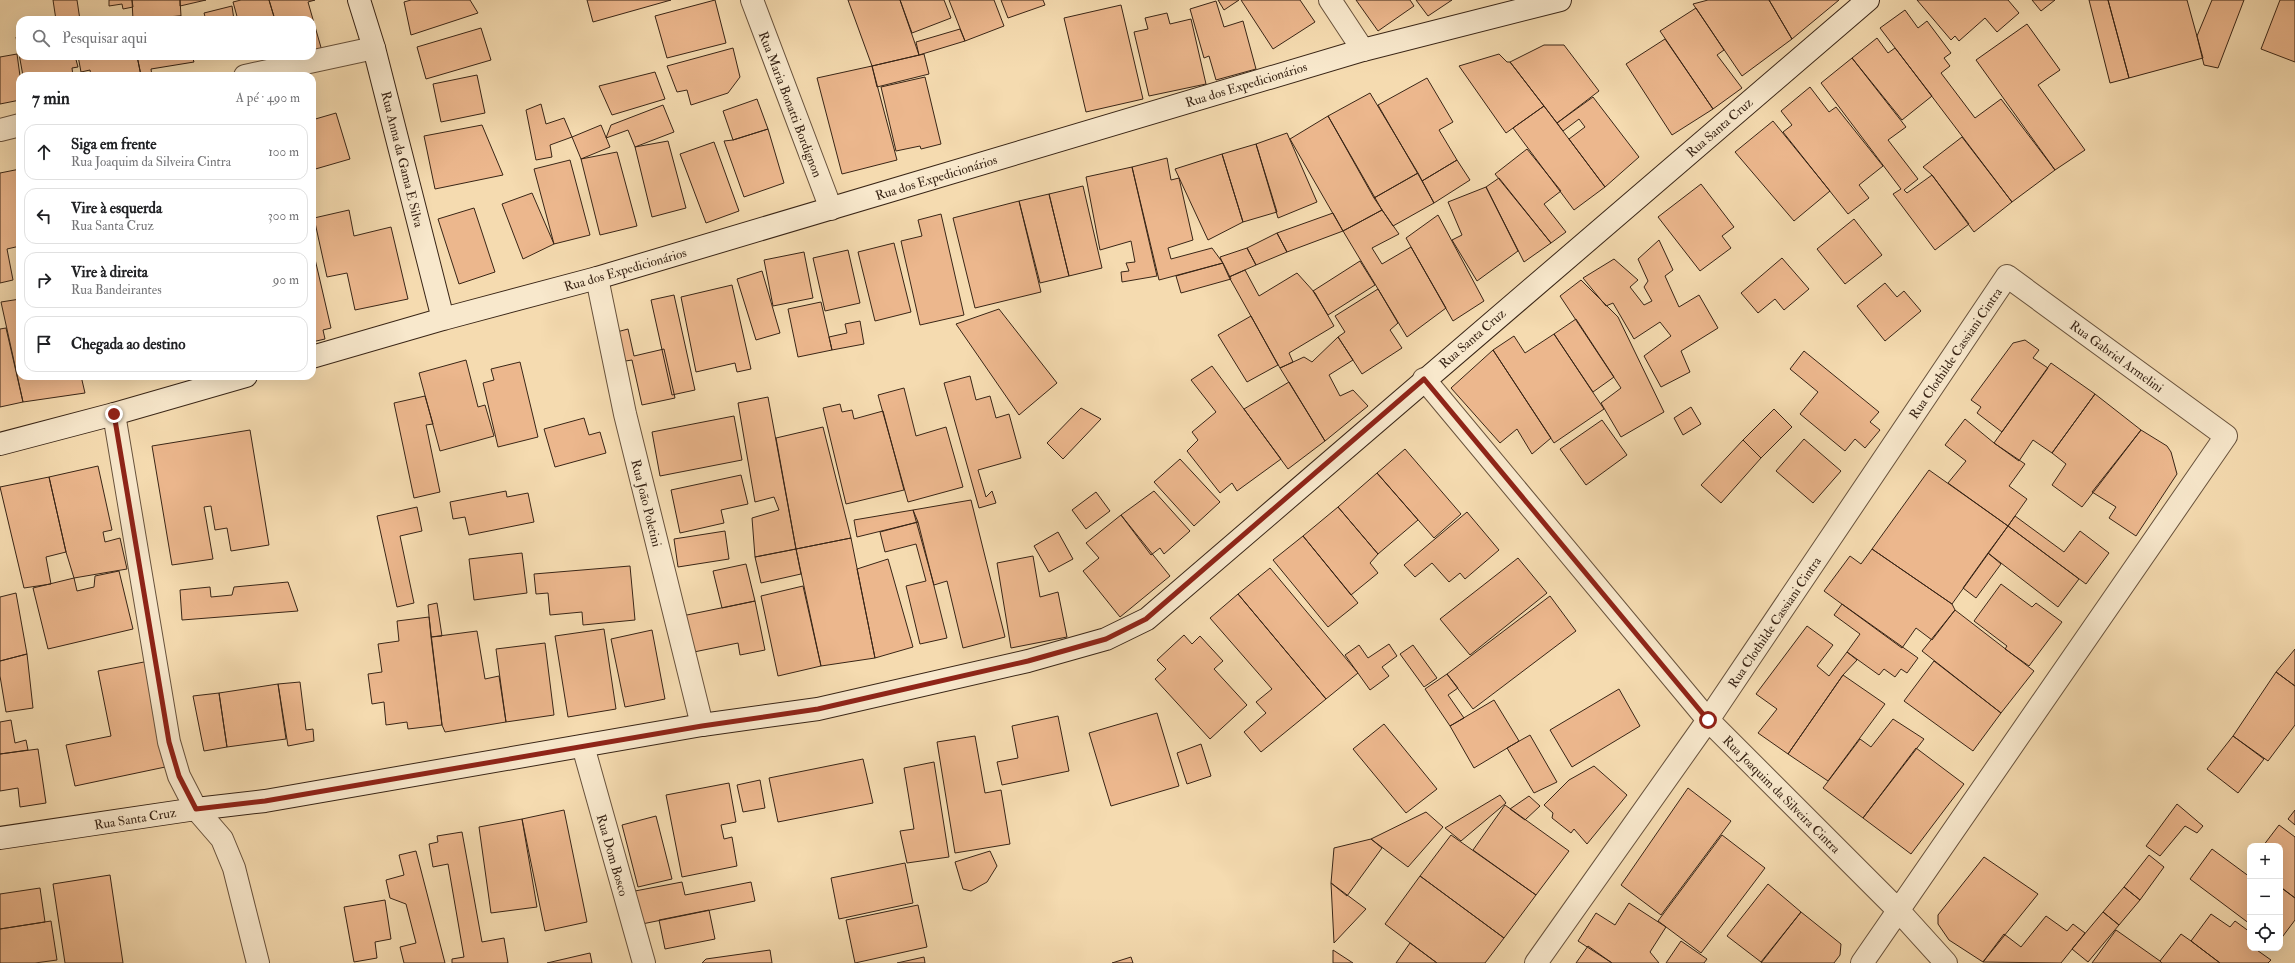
<!DOCTYPE html>
<html lang="pt">
<head>
<meta charset="utf-8">
<style>
	body { margin:0; font-family:"IM FELL Double Pica",serif; background:#f2f2f2; color:#202124 }
	.controls { position:absolute; right:12px; bottom:12px; display:grid; overflow:hidden; border-radius:8px; box-shadow:0 4px 16px #0002 }
	.controls button { width:36px; height:36px; display:grid; place-items:center; padding:0; border:0; border-bottom:1px solid #e0e0e0; background:#fff; color:#202124; font:20px sans-serif }
	.stop { position:absolute; width:12px; height:12px; margin:-9px; border:3px solid #8f2418; border-radius:50%; background:#fff }
	.stop.end { background:#8f2418; border-color:#fff; box-shadow:0 1px 4px #0008 }
	.list { margin:0; padding:0; list-style:none }
	h2 { display:flex; justify-content:space-between; align-items:center; height:52px; margin:0; padding:0 16px; font-size:17px }
	h2 small { font-size:13px; font-weight:400; color:#757577 }
	.list li { display:grid; grid-template-columns:26px 1fr auto; gap:12px; align-items:center; box-sizing:border-box; height:56px; margin:0 8px 8px; padding:0 8px; border:1px solid #e0e0e0; border-radius:12px }
	.list b { display:block; font-size:15px; white-space:nowrap }
	.list p { margin:0; font-size:13px; white-space:nowrap; color:#757577 }
	.list em { font-size:13px; font-style:normal; color:#757577 }
	.icon { flex:none; width:22px; height:22px; fill:none; stroke:currentColor; stroke-width:2; stroke-linecap:round; stroke-linejoin:round }
	.map { position:relative; flex:none; width:2295px; height:963px; overflow:hidden }
	.search { position:absolute; background:#fff; box-shadow:0 4px 16px #0002; left:16px; top:16px; width:300px; height:44px; display:flex; align-items:center; gap:10px; box-sizing:border-box; padding:0 14px; border-radius:12px; color:#757577; font-size:15px }
	.panel { position:absolute; background:#fff; box-shadow:0 4px 16px #0002; left:16px; top:72px; width:300px; height:308px; border-radius:12px }
	.map>svg:first-child { display:block }
	.building { fill:#ecb78d; stroke:#392516 }
	.lines { fill:none; stroke-linecap:round; stroke-linejoin:round }
	.street-casing { stroke:#68523c; stroke-width:24 }
	.secondary-casing { stroke:#392516; stroke-width:24 }
	.street { stroke:#f8e8cc; stroke-width:22 }
	.secondary { stroke:#f8e8cc; stroke-width:22 }
	.route { stroke:#8f2418; stroke-width:5 }
	.labels { text-anchor:middle; stroke-width:4; stroke-linejoin:round; paint-order:stroke }
	.street-label { font-size:13px; fill:#392516; stroke:#f8e8cc }
</style>
</head>
<body>
<div class="map">
<svg width="2295" height="963" viewBox="0 0 2295 963">
	<rect width="100%" height="100%" fill="#f5dbb0"/>
	<filter id="stains"><feTurbulence type="fractalNoise" baseFrequency=".005" numOctaves="4"/><feColorMatrix values="0 0 0 0 .2 0 0 0 0 .09 0 0 0 0 .02 0 0 0 .5 -.17"/></filter>
	<radialGradient id="worn" r=".72"><stop offset=".6" stop-color="#630" stop-opacity="0"/><stop offset="1" stop-color="#630" stop-opacity=".3"/></radialGradient>
	<path class="building" d="M53 0H77L80 20H56Z
		M109 0H132L133 7 123 9 122 4 109 6Z
		M132 0H180L181 16 133 20Z
		M180 0H206L180 6Z
		M241 0H269L275 20H238L233 2Z
		M269 0H315L308 2 322 51 312 53V20H275Z
		M411 0H470L478 13 411 35 404 2Z
		M587 0H671L593 22Z
		M715 0 726 43 667 58 655 16Z
		M848 0H900L919 55 872 66Z
		M900 0H944L951 18 912 33Z
		M949 0H994L1004 26 965 41Z
		M1001 0H1043L1045 5 1008 18Z
		M1218 0H1239L1224 10Z
		M1241 0H1300L1315 22 1273 49Z
		M1356 0H1410L1414 6 1378 31Z
		M1416 0H1452L1428 16Z
		M1708 0H1769L1792 39 1742 76 1693 4Z
		M1769 0H1839L1792 39Z
		M1917 0H2008L2019 13 1997 32 1985 18 1959 41 1955 36 1951 40Z
		M2032 0H2055L2041 11Z
		M2089 0H2108L2129 78 2110 83Z
		M2108 0H2187L2203 58 2129 78Z
		M2212 0H2244L2218 68 2204 65 2197 36Z
		M2280 0H2295V62L2261 49Z
		M1216 1 1224 27 1243 21 1256 69 1216 80 1209 56 1204 58 1190 9Z
		M1121 5 1143 99 1086 112 1064 18Z
		M232 6 234 20H206L204 13Z
		M1696 8 1724 50 1717 55 1742 88 1713 109 1660 31Z
		M1905 10 1918 28 1927 21 1951 53 1944 58 1950 66 1941 73 1975 118 2001 99 2055 170 2012 202 1880 28Z
		M1167 13 1170 24 1191 19 1206 84 1149 96 1134 32 1148 29 1145 18Z
		M181 16 183 20H133L164 17Z
		M2027 24 2060 70 2038 85 2085 150 2055 170 1976 60Z
		M481 28 491 60 426 79 417 47Z
		M960 29 965 41 919 55 916 42Z
		M20 36V56H75L78 67 72 68 73 76H23L16 37Z
		M1877 38 1888 53 1895 48 1932 96 1902 120 1852 58Z
		M1665 39 1713 109 1672 135 1626 64Z
		M1544 45H1564L1599 91 1557 123 1510 62Z
		M733 48 740 77 728 93 691 105 687 90 677 92 667 66Z
		M17 54 20 76V100L0 104V57Z
		M924 54 929 74 877 87 872 66Z
		M1499 54 1507 62H1510L1544 106 1506 133 1459 66Z
		M78 56H137L141 75 91 76 90 70 81 72Z
		M137 56H192L194 62 151 69 152 76H141Z
		M1852 58 1906 127 1888 140 1918 179 1904 190 1907 193 1932 175 1969 224 1935 250 1893 194 1901 189 1821 83Z
		M872 66 897 160 842 174 817 78Z
		M655 72 665 99 612 115 599 86Z
		M477 75 485 113 441 122 433 84Z
		M925 77 941 144 921 149 920 146 896 151 881 87Z
		M1427 78 1453 122 1439 130 1457 160 1422 181 1378 105Z
		M1810 87 1829 112 1836 107 1883 166 1859 185 1869 198 1848 214 1783 132 1792 125 1781 111Z
		M1370 93 1418 173 1374 198 1328 116Z
		M1593 97 1639 157 1605 187 1569 139 1585 127 1579 119 1563 131 1557 123Z
		M757 99 768 129 733 140 723 111Z
		M541 104 546 124 564 118 572 137 550 145 552 157 536 160 526 110Z
		M663 105 674 132 635 147 628 130 606 138 611 125Z
		M1544 106 1605 187 1574 210 1513 128Z
		M336 113 350 159 312 170V120Z
		M1328 116 1382 210 1343 231 1290 139Z
		M1773 121 1830 191 1794 221 1735 152Z
		M482 125 503 175 435 189 424 136Z
		M601 125 610 147 581 159 572 137Z
		M768 129 784 183 744 197 724 141 733 140Z
		M1287 133 1317 202 1278 218 1256 144Z
		M1962 137 2012 202 1974 232 1932 175 1923 167Z
		M668 141 686 208 652 217 635 147Z
		M714 142 739 211 706 223 680 154Z
		M1256 144 1277 212 1243 222 1222 154Z
		M1527 149 1561 191 1544 204 1566 232 1551 243 1495 174Z
		M617 152 637 226 600 235 581 159Z
		M1222 154 1243 222 1208 240 1175 169Z
		M1167 158 1171 180 1179 178 1193 240 1168 248 1171 259 1212 248 1223 263 1159 280 1132 167Z
		M570 160 590 235 554 244 534 169Z
		M1457 160 1470 180 1434 203 1422 181Z
		M1132 167 1157 276 1122 282 1121 272 1129 271 1126 263 1135 262 1131 241 1100 250 1086 177Z
		M20 169V246L7 249 13 280 0 283V173Z
		M1418 173 1434 203 1393 226 1374 198Z
		M1499 178 1551 243 1524 262 1486 187Z
		M1701 184 1734 227 1722 236 1731 248 1700 271 1658 217Z
		M1083 186 1102 268 1069 276 1049 194Z
		M1486 187 1518 251 1477 281 1452 240 1462 235 1448 202Z
		M532 193 554 244 523 259 502 204Z
		M1049 194 1069 276 1040 283 1019 201Z
		M1019 201 1041 292 975 308 953 218Z
		M474 208 495 272 459 284 438 219Z
		M349 210 354 236 391 227 408 299 355 310 347 273 327 277 314 218Z
		M1382 210 1399 234 1372 248 1382 264 1411 247 1446 308 1407 337 1343 231Z
		M1333 213 1343 231 1287 252 1277 233Z
		M941 214 964 315 920 325 901 241 922 236 918 220Z
		M1438 215 1484 301 1453 321 1406 238Z
		M1854 219 1882 255 1845 284 1817 249Z
		M1277 233 1287 252 1256 265 1247 248Z
		M1659 240 1673 270 1665 276 1679 307 1699 295 1718 328 1681 351 1690 372 1661 387 1644 356 1671 336 1660 322 1634 339 1613 303 1606 306 1583 278 1614 259 1638 280 1630 287 1644 305 1652 301 1644 287 1648 281 1638 259Z
		M894 243 911 312 875 321 858 252Z
		M1247 248 1256 265 1229 277 1220 257Z
		M848 250 860 303 825 311 813 258Z
		M804 252 813 298 773 306 764 260Z
		M1782 258 1809 289 1784 310 1775 299 1758 313 1741 293Z
		M315 259 331 328 323 330 325 339 312 342V260Z
		M1360 261 1375 285 1328 315 1313 291Z
		M1223 263 1231 279 1181 293 1176 276Z
		M1245 270 1259 296 1297 273 1315 293 1334 326 1289 353 1293 362 1280 368 1229 277Z
		M762 271 780 333 756 340 737 279Z
		M1581 280 1618 317 1664 412 1621 437 1601 403 1621 388 1560 296Z
		M1885 283 1897 297 1904 291 1921 311 1885 341 1857 306Z
		M732 285 751 369 737 372 735 363 696 372 681 297Z
		M1378 289 1398 323 1390 330 1402 348 1362 374 1338 337 1345 332 1335 316Z
		M674 295 695 390 672 395 651 300Z
		M20 299V376H81L85 393 23 402 1 302Z
		M821 302 832 350 798 357 788 309Z
		M999 309 1057 383 1019 415 956 324Z
		M1251 316 1278 365 1247 382 1218 335Z
		M1576 319 1614 377 1593 392 1554 334Z
		M860 321 864 344 832 350 829 337 847 333 845 324Z
		M6 328 23 402 0 407V329Z
		M628 329 634 356 664 349 675 398 642 405 632 360 619 362 613 333Z
		M1554 334 1604 409 1554 443 1493 350 1514 336 1525 353Z
		M1338 337 1353 360 1329 375 1340 396 1353 390 1368 406 1325 441 1280 368 1304 357 1312 362Z
		M2025 340 2039 350 2033 358 2048 368 2002 432 1977 413 1981 407 1971 400 2013 343Z
		M1493 350 1551 438 1532 454 1517 429 1500 443 1451 388Z
		M1804 351 1879 412 1870 422 1880 430 1865 448 1855 439 1845 451 1800 414 1818 392 1790 369Z
		M466 360 478 407 485 405 494 436 440 451 419 373Z
		M520 362 538 437 498 447 483 383 494 380 491 369Z
		M2051 363 2095 394 2052 453 2033 440 2019 461 1994 443Z
		M1212 366 1281 459 1237 491 1232 483 1220 493 1187 451 1198 440 1192 432 1216 412 1191 380Z
		M970 376 976 400 990 396 996 418 1009 414 1021 458 978 470 986 497 992 491 996 503 979 508 944 383Z
		M1289 382 1325 441 1288 469 1244 409Z
		M904 388 916 436 946 427 963 487 908 502 878 395Z
		M2095 394 2141 430 2082 507 2052 485 2066 464 2052 453Z
		M425 396 433 424 426 425 440 492 414 498 394 403Z
		M768 397 796 549 755 557 752 518 779 510 774 497 755 502 738 403Z
		M840 404 842 412 852 410 854 419 883 411 904 490 846 504 823 408Z
		M1691 407 1701 424 1683 435 1674 418Z
		M1081 408 1101 419 1063 459 1047 443Z
		M1774 409 1792 427 1761 458 1743 440Z
		M734 416 742 460 660 476 652 432Z
		M584 418 589 435 600 432 606 453 555 467 544 429Z
		M1965 419 1994 443 2025 464 2009 486 2027 499 2008 526 1948 483 1966 461 1945 445Z
		M1602 420 1627 455 1586 485 1560 449Z
		M823 427 851 538 796 549 776 438Z
		M250 430 269 545 231 551 227 528 215 530 211 506 204 507 213 559 172 565 152 446Z
		M2141 430 2167 446 2171 452 2177 474 2136 536 2109 518 2116 507 2092 492Z
		M1804 439 1841 471 1813 503 1776 471Z
		M1743 440 1761 458 1721 503 1701 485Z
		M1405 449 1461 514 1434 538 1377 473Z
		M1180 459 1220 502 1194 526 1154 482Z
		M98 466 112 530 103 532 105 542 120 538 127 569 74 578 66 552 49 477Z
		M1929 470 2008 526 1952 604 1872 549Z
		M1377 473 1418 520 1378 554 1338 507Z
		M741 475 748 504 721 510 724 523 680 533 671 490Z
		M49 477 66 552 46 557 51 584 24 588 0 487Z
		M506 491 507 497 528 493 534 522 469 535 465 517 453 519 450 502Z
		M1154 491 1190 531 1164 554 1160 548 1151 555 1121 515Z
		M1096 492 1110 511 1086 529 1072 510Z
		M971 500 1005 637 963 648 947 581 934 585 913 510Z
		M417 507 422 531 400 536 414 603 397 607 377 516Z
		M1338 507 1378 554 1370 563 1378 573 1351 595 1303 536Z
		M913 510 918 522 857 537 854 520Z
		M1467 512 1499 550 1465 579 1460 573 1449 582 1432 563 1415 577 1404 565Z
		M1121 515 1170 576 1120 617 1083 571 1099 558 1086 543Z
		M2015 516 2064 552 2080 531 2109 553 2086 584 2008 526Z
		M918 522 947 638 920 644 906 586 926 581 916 544 885 552 880 532Z
		M2008 526 2079 579 2058 607 1988 553Z
		M725 531 729 559 678 567 674 539Z
		M1058 532 1073 559 1049 572 1034 546Z
		M1303 536 1358 603 1328 627 1273 560Z
		M851 538 875 658 821 666 796 549Z
		M796 549 801 574 761 583 755 557Z
		M1872 549 1952 604 1955 610 1932 640 1916 628 1902 648 1824 591 1850 556 1861 564Z
		M522 553 527 593 474 600 469 559Z
		M1988 553 2001 564 1976 598 1963 588Z
		M1033 556 1040 597 1058 592 1067 637 1011 648 997 563Z
		M1518 558 1547 593 1470 655 1440 619Z
		M888 559 913 647 875 658 857 569Z
		M746 564 755 601 722 608 713 571Z
		M630 566 635 620 583 625 582 612 550 615 548 593 536 594 534 574Z
		M1270 568 1358 673 1326 699 1238 594Z
		M119 571 133 629 48 649 33 588 74 578 77 591 94 587 95 576Z
		M288 582 298 611 182 620 180 590 210 587 211 597 232 595 234 587Z
		M2001 584 2032 607 2036 603 2062 622 2029 666 2005 649 2007 646 1974 621Z
		M803 586 821 666 778 676 761 596Z
		M16 593 27 654 0 661V597Z
		M1238 594 1326 699 1261 752 1244 732 1266 713 1256 702 1272 689 1210 618Z
		M1550 596 1576 631 1473 709 1447 674Z
		M755 601 765 650 740 655 738 643 689 653 682 616Z
		M437 603 442 636 431 637 428 605Z
		M1842 604 1918 658 1907 673 1901 669 1895 677 1884 669 1879 675 1847 652 1860 634 1834 615Z
		M1955 610 2034 671 2001 713 1922 651Z
		M429 617 442 725 408 729 407 722 386 725 384 702 372 704 368 674 382 672 378 644 399 641 397 621Z
		M1807 626 1833 645 1817 666 1829 676 1847 652 1857 660 1843 675 1788 754 1758 733 1777 709 1756 694Z
		M604 629 616 709 568 717 555 636Z
		M652 630 665 699 625 707 611 639Z
		M477 631 485 679 499 676 506 722 445 732 442 725 431 637Z
		M1184 635 1192 644 1200 636 1223 661 1214 669 1247 705 1210 739 1155 679 1166 669 1157 660Z
		M545 643 554 715 506 722 496 649Z
		M1389 644 1397 656 1382 667 1389 676 1370 690 1345 655 1359 645 1368 658Z
		M1413 645 1437 678 1424 687 1400 654Z
		M2295 649V686L2276 672Z
		M27 654 33 708 6 712 0 676V661Z
		M149 661 170 766 75 786 66 745 111 736 98 671Z
		M1934 661 2001 713 1973 751 1904 701Z
		M2276 672 2295 686V725L2268 761 2233 736Z
		M1447 674 1458 688 1448 695 1464 718 1450 726 1425 689Z
		M1843 675 1885 704 1828 781 1788 754Z
		M300 682 306 730 313 729 314 741 288 746 278 684Z
		M278 684 286 739 227 747 219 693Z
		M1619 689 1640 726 1572 767 1550 730Z
		M219 693 227 747 204 751 193 696Z
		M1494 700 1519 741 1474 768 1450 726Z
		M1157 713 1179 786 1111 806 1089 733Z
		M1058 716 1069 771 1002 785 997 762 1018 758 1012 726Z
		M1893 719 1924 739 1863 818 1823 788 1860 739 1871 747Z
		M11 720 15 743 26 740 28 750 0 754V722Z
		M1384 724 1437 789 1406 813 1353 749Z
		M1530 735 1557 782 1534 793 1507 748Z
		M975 736 985 793 1001 790 1010 844 955 853 937 742Z
		M2233 736 2264 759 2238 793 2207 769Z
		M1201 744 1211 776 1187 784 1177 753Z
		M1916 748 1964 784 1911 854 1863 818Z
		M38 749 46 803 20 807 18 788 0 791V754Z
		M863 759 873 803 778 822 769 778Z
		M934 762 949 857 907 863 900 831 914 829 904 768Z
		M1594 766 1627 795 1587 844 1574 829 1571 833 1552 818 1553 813 1544 805 1569 780Z
		M760 780 765 808 743 812 737 785Z
		M729 783 736 822 721 825 724 839 732 837 737 866 682 877 666 795Z
		M1688 788 1731 821 1661 915 1621 885Z
		M1500 795 1506 803 1461 841 1445 828Z
		M1529 796 1540 806 1525 820 1510 809Z
		M2177 804 2203 826 2197 833 2185 826 2160 856 2146 846Z
		M1505 805 1569 851 1536 895 1473 850Z
		M564 810 587 922 545 931 522 819Z
		M2295 810V825L2288 819Z
		M1426 812 1443 827 1408 867 1371 839Z
		M656 816 672 879 638 887 622 825Z
		M522 819 537 907 491 913 479 827Z
		M2279 825 2295 837V898L2280 887V846H2263Z
		M462 832 482 942 504 938 508 963H452V959L464 957 448 864 433 867 429 844 438 842 437 836Z
		M1451 835 1536 895 1504 938 1420 876Z
		M1722 835 1765 868 1701 953 1658 921Z
		M1371 839 1382 848 1347 896 1331 883 1334 848Z
		M2212 849 2250 877V924L2190 879Z
		M416 851 445 963H404L400 947 416 943 406 904 390 898 386 880 404 875 399 855Z
		M990 851 997 866 987 882 971 891 963 889 955 862Z
		M2149 855 2164 867 2140 900 2124 887Z
		M1984 857 2038 894 1983 962 1949 940 1938 924V915Z
		M905 863 913 903 839 919 831 878Z
		M110 875 123 963H65L53 884Z
		M1420 876 1504 938 1485 963H1437L1385 924Z
		M682 882 685 895 751 882 755 901 642 924 635 891Z
		M1331 883 1366 909 1334 943Z
		M1768 884 1801 912 1761 962 1727 936Z
		M2124 887 2140 900 2119 925 2103 912Z
		M40 888 45 922 0 929V894Z
		M2282 888 2295 898V920L2280 940V891Z
		M385 900 391 939 375 942 377 958 354 962 344 907Z
		M1629 903 1666 927 1650 952 1659 963H1612L1578 941 1596 913 1615 925Z
		M918 905 927 947 855 963 846 920Z
		M709 910 715 939 665 949 659 920Z
		M1801 912 1841 944 1840 955 1834 963H1761Z
		M2103 912 2119 925 2088 962 2072 949Z
		M2211 914 2230 927 2235 921 2250 932V948H2254L2271 960 2268 963H2220L2191 941Z
		M2046 916 2067 931 2073 924 2085 933 2061 963 1983 962 2004 934 2021 947Z
		M51 921 57 960 35 963H0V929Z
		M2116 930 2160 961 2162 963H2092Z
		M2181 934 2191 941 2220 963H2162L2160 961Z
		M1681 941 1707 959 1704 963H1666Z
		M1410 943 1437 963H1396Z
		M1588 946 1612 963H1576Z
		M770 950 772 963H702L706 959Z
		M1333 950 1353 963H1333Z
		M590 953 592 963H547Z
		M924 957 925 963H897Z
		M1131 957 1133 963H1112Z"/>
	<g class="lines">
		<defs>
			<path id="street" d="M752 0 831 209
				M1330 0 1363 50
				M245 76 374 48
				M0 130 20 125
				M597 278 625 414 702 725
				M1424 379 1708 720 1898 910 1946 963
				M114 414 169 742 179 776 196 809 222 839 234 868 258 963
				M583 746 644 963
				M1536 963 1708 720 2007 276 2226 436 1862 963"/>
			<path id="secondary" d="M359 0 374 48 443 319
				M312 357 443 319 597 278 1363 50 1560 0
				M0 444 114 414 246 376
				M0 838 196 809 265 801 702 725 818 709 1028 661 1106 639 1147 619 1868 0"/>
		</defs>
		<use href="#street" class="street-casing"/>
		<use href="#secondary" class="secondary-casing"/>
		<use href="#street" class="street"/>
		<use href="#secondary" class="secondary"/>
	</g>
	<g class="lines">
		<path class="route" d="M114 414 169 742 179 776 196 809 265 801 702 726 818 709 1028 661 1106 639 1146 619 1424 379 1708 720"/>
	</g>
	<g class="labels">
		<g class="street-label">
			<text transform="translate(1246 84) rotate(-17)" y="5">Rua dos Expedicionários</text>
			<text transform="translate(791 104) rotate(69)" y="5">Rua Maria Bonatti Bordignon</text>
			<text transform="translate(1719 127) rotate(-41)" y="5">Rua Santa Cruz</text>
			<text transform="translate(403 159) rotate(76)" y="5">Rua Anna da Gama E Silva</text>
			<text transform="translate(936 177) rotate(-17)" y="5">Rua dos Expedicionários</text>
			<text transform="translate(625 269) rotate(-16)" y="5">Rua dos Expedicionários</text>
			<text transform="translate(1472 338) rotate(-41)" y="5">Rua Santa Cruz</text>
			<text transform="translate(1955 353) rotate(-56)" y="5">Rua Clothilde Cassiani Cintra</text>
			<text transform="translate(2117 356) rotate(36)" y="5">Rua Gabriel Armelini</text>
			<text transform="translate(647 503) rotate(76)" y="5">Rua João Poletini</text>
			<text transform="translate(1774 622) rotate(-56)" y="5">Rua Clothilde Cassiani Cintra</text>
			<text transform="translate(1782 794) rotate(45)" y="5">Rua Joaquim da Silveira Cintra</text>
			<text transform="translate(135 818) rotate(-9)" y="5">Rua Santa Cruz</text>
			<text transform="translate(613 855) rotate(74)" y="5">Rua Dom Bosco</text>
		</g>
	</g>
	<rect width="100%" height="100%" filter="url(#stains)"/>
	<rect width="100%" height="100%" fill="url(#worn)"/>
</svg>
<div class="controls">
<button>+</button>
<button>−</button>
<button><svg class="icon" aria-label="locate" viewBox="0 0 24 24"><circle cx="12" cy="12" r="6"/><path d="M12 2v4M12 18v4M2 12h4M18 12h4"/></svg></button>
</div>
<div class="stop" style="left:1708px;top:720px"></div>
<div class="stop end" style="left:114px;top:414px"></div>
<div class="search"><svg class="icon" aria-label="search" viewBox="0 0 24 24"><circle cx="10" cy="10" r="6"/><path d="M15 15l6 6"/></svg>Pesquisar aqui</div>
<section class="panel">
<h2>7 min<small>A pé · 490 m</small></h2>
<ul class="list">
<li><svg class="icon" aria-label="ahead" viewBox="0 0 24 24"><path d="M12 20V5M6 11l6-6 6 6"/></svg><div><b>Siga em frente</b><p>Rua Joaquim da Silveira Cintra</p></div><em>100 m</em></li>
<li><svg class="icon" aria-label="left" viewBox="0 0 24 24"><path d="M17 20v-9H6M10 6l-5 5 5 5"/></svg><div><b>Vire à esquerda</b><p>Rua Santa Cruz</p></div><em>300 m</em></li>
<li><svg class="icon" aria-label="right" viewBox="0 0 24 24"><path d="M7 20v-9h11M14 6l5 5-5 5"/></svg><div><b>Vire à direita</b><p>Rua Bandeirantes</p></div><em>90 m</em></li>
<li><svg class="icon" aria-label="arrive" viewBox="0 0 24 24"><path d="M6 21V4h12l-3 4 3 4H6"/></svg><div><b>Chegada ao destino</b></div></li>
</ul>
</section>
</div>
</body>
</html>
